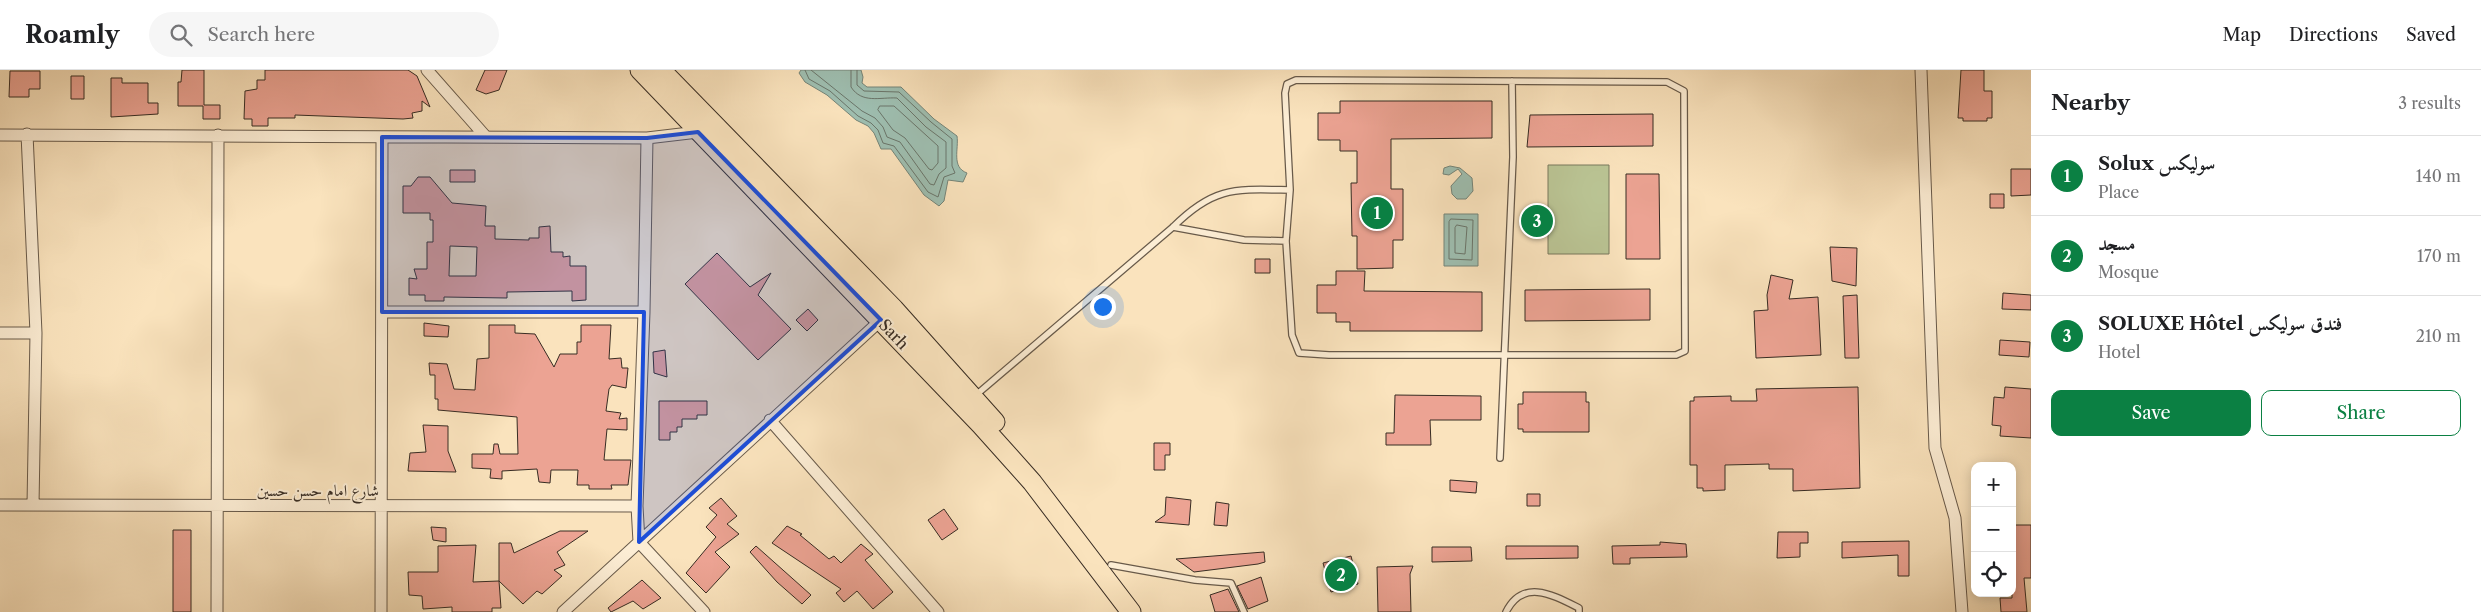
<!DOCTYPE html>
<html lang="en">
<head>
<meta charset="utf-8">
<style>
	body { margin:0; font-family:"Libre Caslon Text",Amiri,serif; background:#f6f6f6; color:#202124 }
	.controls { position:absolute; right:15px; bottom:15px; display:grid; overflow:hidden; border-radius:10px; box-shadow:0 2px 12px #0003 }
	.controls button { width:45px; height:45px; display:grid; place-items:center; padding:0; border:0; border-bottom:1px solid #e0e0e0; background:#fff; color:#202124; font:25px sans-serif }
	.you { position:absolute; left:1102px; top:236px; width:18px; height:18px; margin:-12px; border:4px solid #fff; border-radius:50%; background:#1a73e8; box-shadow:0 0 0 8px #1a73e833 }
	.badge { display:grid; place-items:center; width:32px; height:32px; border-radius:50%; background:#0b8043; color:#fff; font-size:16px; font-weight:700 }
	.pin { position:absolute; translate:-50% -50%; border:2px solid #fff; box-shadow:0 1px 5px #0006 }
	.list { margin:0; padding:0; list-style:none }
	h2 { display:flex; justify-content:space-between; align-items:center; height:65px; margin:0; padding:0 20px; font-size:21px }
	h2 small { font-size:16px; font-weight:400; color:#757577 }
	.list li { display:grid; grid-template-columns:32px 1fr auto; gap:15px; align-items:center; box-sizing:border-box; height:80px; padding:0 20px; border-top:1px solid #e0e0e0 }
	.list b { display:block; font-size:19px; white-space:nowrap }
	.list p { margin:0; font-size:16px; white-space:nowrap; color:#757577 }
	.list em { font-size:16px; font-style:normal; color:#757577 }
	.actions { display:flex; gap:10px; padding:15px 20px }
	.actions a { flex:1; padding:11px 0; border:1px solid #0b8043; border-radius:10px; text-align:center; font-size:18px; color:#0b8043 }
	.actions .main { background:#0b8043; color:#fff }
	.icon { flex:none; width:28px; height:28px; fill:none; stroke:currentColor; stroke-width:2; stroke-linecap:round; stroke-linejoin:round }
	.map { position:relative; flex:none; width:2031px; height:542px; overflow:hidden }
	header { display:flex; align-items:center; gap:30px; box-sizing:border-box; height:70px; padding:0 25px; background:#fff; border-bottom:1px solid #e0e0e0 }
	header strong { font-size:24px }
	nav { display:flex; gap:28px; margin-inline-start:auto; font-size:18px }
	.search { width:350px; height:45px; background:#f6f6f6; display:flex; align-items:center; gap:12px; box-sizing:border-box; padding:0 18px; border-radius:28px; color:#757577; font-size:19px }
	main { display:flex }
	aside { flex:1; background:#fff }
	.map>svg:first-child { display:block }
	.green { fill:#bac494; stroke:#78785c }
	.water { fill:#9ebeb0; stroke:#758478 }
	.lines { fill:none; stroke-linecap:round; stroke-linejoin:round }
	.shore { stroke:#6a756a; stroke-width:1 }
	.building { fill:#eca393; stroke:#372c23; fill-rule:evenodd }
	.service-casing { stroke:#685a4a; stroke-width:8 }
	.minor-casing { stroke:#685a4a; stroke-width:13 }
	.trunk-casing { stroke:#372c23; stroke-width:21 }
	.service { stroke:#fcedd4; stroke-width:5.5 }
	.minor { stroke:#fcedd4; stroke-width:11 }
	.trunk { stroke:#fae3bd; stroke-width:19 }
	.marked { fill:#1d4ed8; fill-opacity:0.2; stroke:#1d4ed8; stroke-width:4; stroke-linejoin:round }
	.labels { text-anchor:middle; stroke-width:4; stroke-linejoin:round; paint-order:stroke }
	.street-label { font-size:16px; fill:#372c23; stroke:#fcedd4 }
</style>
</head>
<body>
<header>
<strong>Roamly</strong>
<div class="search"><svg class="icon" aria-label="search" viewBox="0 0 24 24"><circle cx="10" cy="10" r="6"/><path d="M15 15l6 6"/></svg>Search here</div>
<nav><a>Map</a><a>Directions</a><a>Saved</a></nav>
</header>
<main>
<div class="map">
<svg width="2031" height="542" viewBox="0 0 2031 542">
	<rect width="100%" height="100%" fill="#fae3bd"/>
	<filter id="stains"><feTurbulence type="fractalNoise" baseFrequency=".004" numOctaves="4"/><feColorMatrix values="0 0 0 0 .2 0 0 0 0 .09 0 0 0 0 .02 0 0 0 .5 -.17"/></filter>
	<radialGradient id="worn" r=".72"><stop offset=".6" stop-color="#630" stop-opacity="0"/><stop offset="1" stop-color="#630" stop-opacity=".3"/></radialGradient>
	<path class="green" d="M1548 95H1609V184H1548Z"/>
	<path class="water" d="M801 0H861L863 7 862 13 867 17H901L934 49 957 66C959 79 951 97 967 103L963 112 948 110 944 131 939 136 924 125 891 79H881L874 63 868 56 856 50 827 25 805 12 799 3Z
		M1450 96 1460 98 1472 108 1473 121 1466 129H1457L1452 124 1451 116 1462 104 1458 99 1449 105 1443 104 1444 98Z
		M1444 144H1478V196H1444Z"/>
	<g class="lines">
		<path class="shore" d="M805 0 809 9 830 21 858 46 871 53 878 60 883 73 894 76 928 122 938 127 944 107 955 103 952 96V69L931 52 899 22 864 21 857 15V0
			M811 0 862 41 875 48 883 57 887 67 900 72 930 114 934 115 939 104 946 98V72L926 57 897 28C880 27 862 34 851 17V0
			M880 36H894L938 76V93L932 100 929 99 905 68 893 60 878 40Z
			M1451 149 1473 150 1472 190 1449 189V152Z
			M1457 155 1467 157 1465 184 1455 183V158Z"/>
	</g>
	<path class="building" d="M182 0H204V35H220V49H203V36H178V12H181Z
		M265 0H408L417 6 430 37 422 31V41L412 43 413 48 403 49 295 45V48H268V56H252V49H244L245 21 257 19V10H265Z
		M485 0H507L499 20 486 24 476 20Z
		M1961 0H1984V21H1992V48H1987V51H1963V48H1958Z
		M10 1H40V19H29V27H9Z
		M71 6H84V29H71Z
		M111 8H122V13H148V33H158V44L111 47Z
		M1340 31H1492V68L1391 69V119H1403V170H1393V198L1357 199V166H1352L1351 113H1357V81H1340V70H1318V43H1340Z
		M1653 44V76L1527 77 1530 45Z
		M2011 99H2031V125L2011 126Z
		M450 100H475V112H450Z
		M1626 104H1659L1660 189H1626Z
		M418 107H430L452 133 486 136 485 156H495V169L529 170V168H539V157L550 156 551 182H563V187L570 186V196H586V230L572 231V221L507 222V228L444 227V231H425V225H409V208L417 209 414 199H427V172H433V150H430V143H403V116H411ZM450 176 477 177 476 206H449Z
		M1990 124H2004V138H1990Z
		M1830 177 1857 178 1856 216 1832 211Z
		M717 183 750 217 771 203 758 225 791 259 758 290 685 214Z
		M1255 189H1270V203H1255Z
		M1336 201H1365L1364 221 1482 222V261H1350V252H1336V243H1317V215H1336Z
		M1771 205 1793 210 1789 229 1818 227 1821 285 1756 288 1754 241 1768 240 1767 225Z
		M1650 219V250L1525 251V220Z
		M2003 223 2031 225V240L2002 239Z
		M1857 225 1859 288H1845L1843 226Z
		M808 239 818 250 807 261 796 250Z
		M424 253 449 256 448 267 424 266Z
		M489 255H515V263L535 264 554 297 560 284H577V272H581V255H611L609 289 621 288 622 298H628L626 318 612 315 609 319 606 341 621 343 619 349 627 348V360L607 359 604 390H631L628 415H611L612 419H589V415H577L578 400H551L550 413 539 412 537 399 502 401V409L490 408 491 399 472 398V384H493L494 374H498L500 384H518L517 347 438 340V329H435V305H430L429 293 447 294 454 319 475 320 477 289 489 288Z
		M2000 270 2030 272 2029 287 1999 285Z
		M665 280 667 307 654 303 653 282Z
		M1858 317 1860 418 1793 421V399H1769V394L1725 395V420L1703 421V418H1697V395H1690V331H1694V327L1731 326V331H1757L1756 319Z
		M2005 317 2031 319V368L2000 366 2001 356 1992 355 1994 327 2004 328Z
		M1523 322H1586V332H1589V362H1523V359H1518V334H1523Z
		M1395 325 1481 326V350H1430L1431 375H1386V363H1394Z
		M659 331H707V345H697V349H682V357H677V362H670V370H659Z
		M423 355 448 356V381L456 402 408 401 410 383 426 382Z
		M1154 373H1170V385H1165V400H1154Z
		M1450 410 1477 412 1476 423 1450 421Z
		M1527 424H1540V436H1527Z
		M1166 427 1191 430 1189 455 1155 452 1165 445Z
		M721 428 737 446 727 454 739 464 715 482 730 497 706 523 686 503 716 467 706 457 717 445 709 438Z
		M1216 432 1229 434 1227 456 1214 455Z
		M944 439 958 459 942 470 928 450Z
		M2012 455H2031V508H2024L2027 542H2001L2000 528H2012Z
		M787 456 802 464 800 465 829 489 834 486 841 493 861 474 873 484 865 490 893 522 873 539 857 521 844 532 836 523 841 519 772 473Z
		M431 457 446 458V472L433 470Z
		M173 460H191V542H173Z
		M560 461H588L557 482 565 495 554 500 562 506 542 524 537 521 523 534 499 511V473H511L514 483Z
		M1778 462H1808V473H1800V487L1777 488Z
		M1909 471V506H1898V485L1842 488V472Z
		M1660 472 1686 474 1687 487 1630 488V494H1613L1612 476 1660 475Z
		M476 475 473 512 499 511 501 538H492V542H452V537L423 539 422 526 409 525 408 502H438V476Z
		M756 476 811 525 802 534 777 512 750 482Z
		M1506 476H1578V488L1506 489Z
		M1432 477H1471L1472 491 1432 492Z
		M1264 482 1265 492 1258 494 1194 502 1176 489Z
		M1351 486 1358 514 1331 522 1323 493Z
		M1413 496 1410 504 1411 542H1378L1377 497Z
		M1261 507 1268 531 1248 539 1237 516Z
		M642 510 661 528 643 539 633 531 611 542 608 538Z
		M1228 519 1239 542H1215L1210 525Z"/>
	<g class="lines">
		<defs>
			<path id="service" d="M1296 10 1667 12 1684 21 1685 281 1676 285H1329L1299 283 1292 265 1286 171 1290 120 1285 23 1287 14Z
				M1173 157 1244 170 1286 171
				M976 325 1173 157C1214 116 1235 119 1290 120
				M1500 388 1513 87 1512 11
				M1111 495 1195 510 1231 513 1244 542
				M1506 542C1523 508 1553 525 1579 538V542"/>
			<path id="minor" d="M427 0 486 67
				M1921 0 1935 378 1955 448 1962 542
				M27 64 36 263 33 435
				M0 65 647 68 698 62
				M647 68 644 242 637 436 639 472 704 542
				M382 242H644
				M0 263H36
				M770 350 938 542
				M0 435 637 436
				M217 542 218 65
				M381 542 382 67
				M563 542 881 250"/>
			<path id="trunk" d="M640 0 981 355 1032 412 1131 542
				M661 0 894 239 995 352"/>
		</defs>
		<use href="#service" class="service-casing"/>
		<use href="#minor" class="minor-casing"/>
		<use href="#trunk" class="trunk-casing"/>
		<use href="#service" class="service"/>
		<use href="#minor" class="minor"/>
		<use href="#trunk" class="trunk"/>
	</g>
	<path class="marked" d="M698 62 881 250 639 472 644 242H382V67L647 68Z"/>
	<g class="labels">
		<g class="street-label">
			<text transform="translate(894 264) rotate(46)" y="6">Sarh</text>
			<text x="318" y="426">شارع امام حسن حسين</text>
		</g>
	</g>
	<rect width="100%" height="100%" filter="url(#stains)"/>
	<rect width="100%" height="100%" fill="url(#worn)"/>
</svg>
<div class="controls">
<button>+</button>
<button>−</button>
<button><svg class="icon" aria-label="locate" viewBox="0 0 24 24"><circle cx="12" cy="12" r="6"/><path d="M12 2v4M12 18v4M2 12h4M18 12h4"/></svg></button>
</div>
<div class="you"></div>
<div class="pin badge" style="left:1377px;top:143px">1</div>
<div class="pin badge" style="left:1341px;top:505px">2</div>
<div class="pin badge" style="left:1537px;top:151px">3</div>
</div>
<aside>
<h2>Nearby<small>3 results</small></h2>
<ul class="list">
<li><span class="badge">1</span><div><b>Solux سوليكس</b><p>Place</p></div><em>140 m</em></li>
<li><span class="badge">2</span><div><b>مسجد</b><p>Mosque</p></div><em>170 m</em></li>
<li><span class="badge">3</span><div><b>SOLUXE Hôtel فندق سوليكس</b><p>Hotel</p></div><em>210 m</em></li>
</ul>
<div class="actions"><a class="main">Save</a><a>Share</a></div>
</aside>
</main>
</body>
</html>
